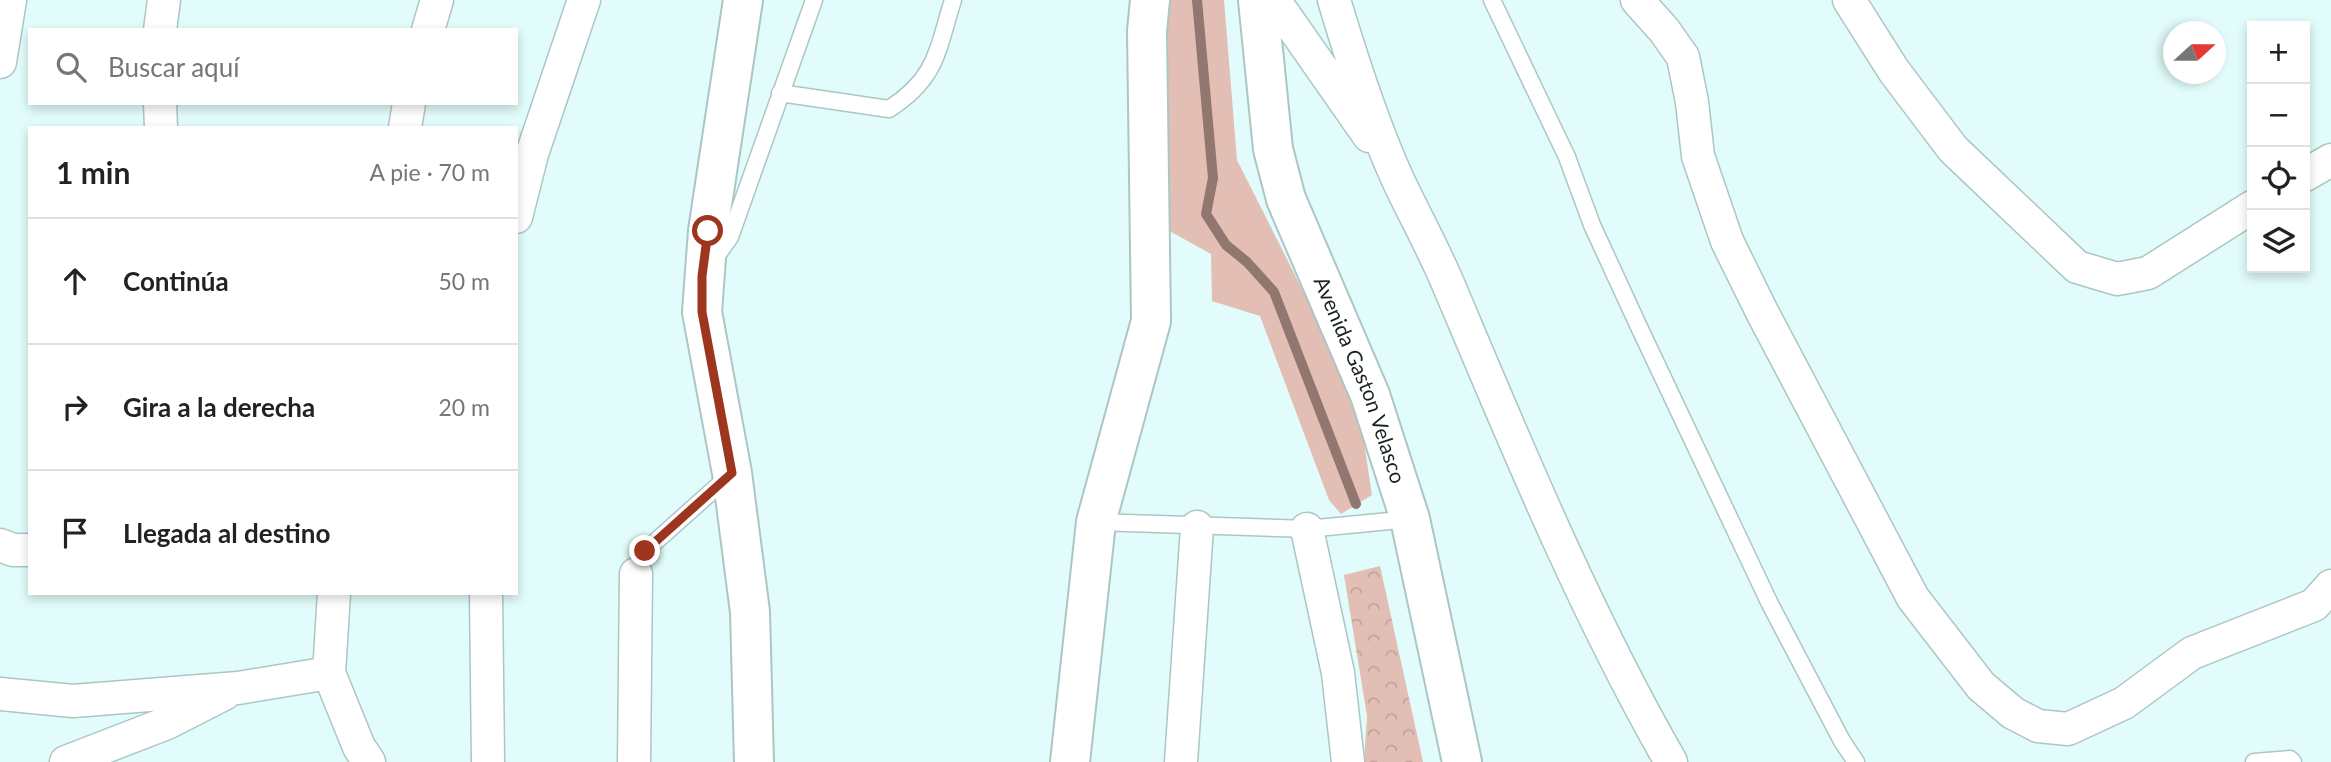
<!DOCTYPE html>
<html lang="es">
<head>
<meta charset="utf-8">
<style>
	body { margin:0; font-family:Lato,sans-serif; background:#f6f6f6; color:#222 }
	.controls { position:absolute; right:21px; top:21px; display:grid; overflow:hidden; border-radius:0px; box-shadow:0 4px 10px #0003 }
	.controls button { width:63px; height:63px; display:grid; place-items:center; padding:0; border:0; border-bottom:2px solid #e0e0e0; background:#fff; color:#222; font:35px sans-serif }
	.compass { position:absolute; left:2163px; top:21px; width:63px; height:63px; border-radius:50%; background:#fff; box-shadow:0 4px 10px #0003; rotate:69deg }
	.stop { position:absolute; width:21px; height:21px; margin:-16px; border:5px solid #9e351f; border-radius:50%; background:#fff }
	.stop.end { background:#9e351f; border-color:#fff; box-shadow:0 2px 7px #0008 }
	.list { margin:0; padding:0; list-style:none }
	h2 { display:flex; justify-content:space-between; align-items:center; height:91px; margin:0; padding:0 28px; font-size:30px }
	h2 small { font-size:23px; font-weight:400; color:#767676 }
	.list li { display:grid; grid-template-columns:46px 1fr auto; gap:21px; align-items:center; box-sizing:border-box; height:126px; padding:0 28px; border-top:2px solid #e0e0e0 }
	.list b { display:block; font-size:26px; white-space:nowrap }
	.list em { font-size:23px; font-style:normal; color:#767676 }
	.icon { flex:none; width:38px; height:38px; fill:none; stroke:currentColor; stroke-width:2; stroke-linecap:round; stroke-linejoin:round }
	.map { position:relative; flex:none; width:2331px; height:762px; overflow:hidden }
	.search { position:absolute; background:#fff; box-shadow:0 4px 10px #0003; left:28px; top:28px; width:490px; height:77px; display:flex; align-items:center; gap:18px; box-sizing:border-box; padding:0 24px; border-radius:0px; color:#767676; font-size:26px }
	.panel { position:absolute; background:#fff; box-shadow:0 4px 10px #0003; left:28px; top:126px; width:490px; height:469px; border-radius:0px }
	.map>svg:first-child { display:block }
	.grass { fill:#e2beb5 }
	.park { fill:url(#park-crowns) }
	.lines { fill:none; stroke-linecap:round; stroke-linejoin:round }
	.stream { stroke:#927770; stroke-width:10 }
	.lane-casing { stroke:#acc6c5; stroke-width:19 }
	.street-casing { stroke:#acc6c5; stroke-width:35 }
	.secondary-casing { stroke:#acc6c5; stroke-width:42 }
	.lane { stroke:#fff; stroke-width:16 }
	.street { stroke:#fff; stroke-width:32 }
	.secondary { stroke:#fff; stroke-width:38 }
	.route { stroke:#9e351f; stroke-width:9 }
	.labels { text-anchor:middle; stroke-width:5; stroke-linejoin:round; paint-order:stroke }
	.street-label { font-size:21px; fill:#182222; stroke:#e1fcfa }
</style>
</head>
<body>
<div class="map">
<svg width="2331" height="762" viewBox="0 0 2331 762">
	<defs>
		<pattern id="park-crowns" width="20" height="18" patternUnits="userSpaceOnUse" patternTransform="scale(1.75)"><rect width="20" height="18" fill="#e2beb5"/><path d="M2 6a3 3 0 1 1 6 0M12 15a3 3 0 1 1 6 0" fill="none" stroke="#c1a39b"/></pattern>
	</defs>
	<rect width="100%" height="100%" fill="#e1fcfa"/>
	<path class="grass" d="M1168 0H1224L1237 160 1311 307 1361 423 1372 495 1341 514 1329 500 1260 316 1212 301 1211 254 1146 218Z"/>
	<path class="park" d="M1380 566 1423 762H1364L1367 716 1344 575Z"/>
	<g class="lines">
		<path class="stream" d="M1197 0 1213 178 1206 214 1226 245 1247 262 1274 292 1356 504"/>
		<defs>
			<path id="lane" d="M1492 0 1567 157 1592 225 1639 327 1770 604 1842 741 1856 762
				M780 93 889 109C937 78 937 51 953 0
				M715 258 730 237 814 0
				M1096 522 1307 529 1410 519
				M636 574 645 551 729 476
				M2254 762 2290 759 2293 762"/>
			<path id="street" d="M1274 0 1369 136
				M1334 0C1352 60 1372 123 1398 180 1415 216 1434 250 1449 286 1517 447 1584 610 1671 762
				M1637 0 1664 30 1683 57 1692 102 1698 156 1727 241 1761 310 1913 598 1981 686 2013 713 2038 726 2068 729 2124 703 2192 653 2314 605 2331 586
				M1849 0 1894 71 1953 149 2077 267 2117 279 2148 273 2252 207
				M160 30 164 0
				M428 30 437 0
				M0 62 10 0
				M160 103 161 128
				M405 128 409 103
				M2305 175 2331 160
				M516 217 532 154 584 0
				M1307 529 1338 673 1348 762
				M0 545 13 550H30
				M334 593 329 673 359 747 369 762
				M486 593 488 762
				M0 694 73 701 238 688 329 673
				M66 762 167 723 224 694
				M634 762 636 574
				M1181 762 1197 527"/>
			<g id="secondary">
				<path d="M743 0 708 231 702 312 732 473 750 612 754 762"/>
				<path id="s1" d="M1258 0 1273 149 1286 199 1370 395 1410 519 1462 762"/>
				<path d="M1070 762 1096 522 1151 321 1147 31 1150 0"/>
			</g>
		</defs>
		<use href="#lane" class="lane-casing"/>
		<use href="#street" class="street-casing"/>
		<use href="#secondary" class="secondary-casing"/>
		<use href="#lane" class="lane"/>
		<use href="#street" class="street"/>
		<use href="#secondary" class="secondary"/>
	</g>
	<g class="lines">
		<path class="route" d="M645 551 732 473 702 312V276L708 231"/>
	</g>
	<g class="labels">
		<g class="street-label">
			<text dy="7" stroke="none"><textPath href="#s1" startOffset="397">Avenida Gaston Velasco</textPath></text>
		</g>
	</g>
</svg>
<div class="controls">
<button>+</button>
<button>−</button>
<button><svg class="icon" aria-label="locate" viewBox="0 0 24 24"><circle cx="12" cy="12" r="6"/><path d="M12 2v4M12 18v4M2 12h4M18 12h4"/></svg></button>
<button><svg class="icon" aria-label="layers" viewBox="0 0 24 24"><path d="M12 4l9 5-9 5-9-5zM3 14l9 5 9-5"/></svg></button>
</div>
<svg class="compass" viewBox="-18 -18 36 36"><path d="M0-13l5 13h-10z" fill="#e53935"/><path d="M0 13l5-13h-10z" fill="#767676"/></svg>
<div class="stop" style="left:708px;top:231px"></div>
<div class="stop end" style="left:645px;top:551px"></div>
<div class="search"><svg class="icon" aria-label="search" viewBox="0 0 24 24"><circle cx="10" cy="10" r="6"/><path d="M15 15l6 6"/></svg>Buscar aquí</div>
<section class="panel">
<h2>1 min<small>A pie · 70 m</small></h2>
<ul class="list">
<li><svg class="icon" aria-label="ahead" viewBox="0 0 24 24"><path d="M12 20V5M6 11l6-6 6 6"/></svg><div><b>Continúa</b></div><em>50 m</em></li>
<li><svg class="icon" aria-label="right" viewBox="0 0 24 24"><path d="M7 20v-9h11M14 6l5 5-5 5"/></svg><div><b>Gira a la derecha</b></div><em>20 m</em></li>
<li><svg class="icon" aria-label="arrive" viewBox="0 0 24 24"><path d="M6 21V4h12l-3 4 3 4H6"/></svg><div><b>Llegada al destino</b></div></li>
</ul>
</section>
</div>
</body>
</html>
